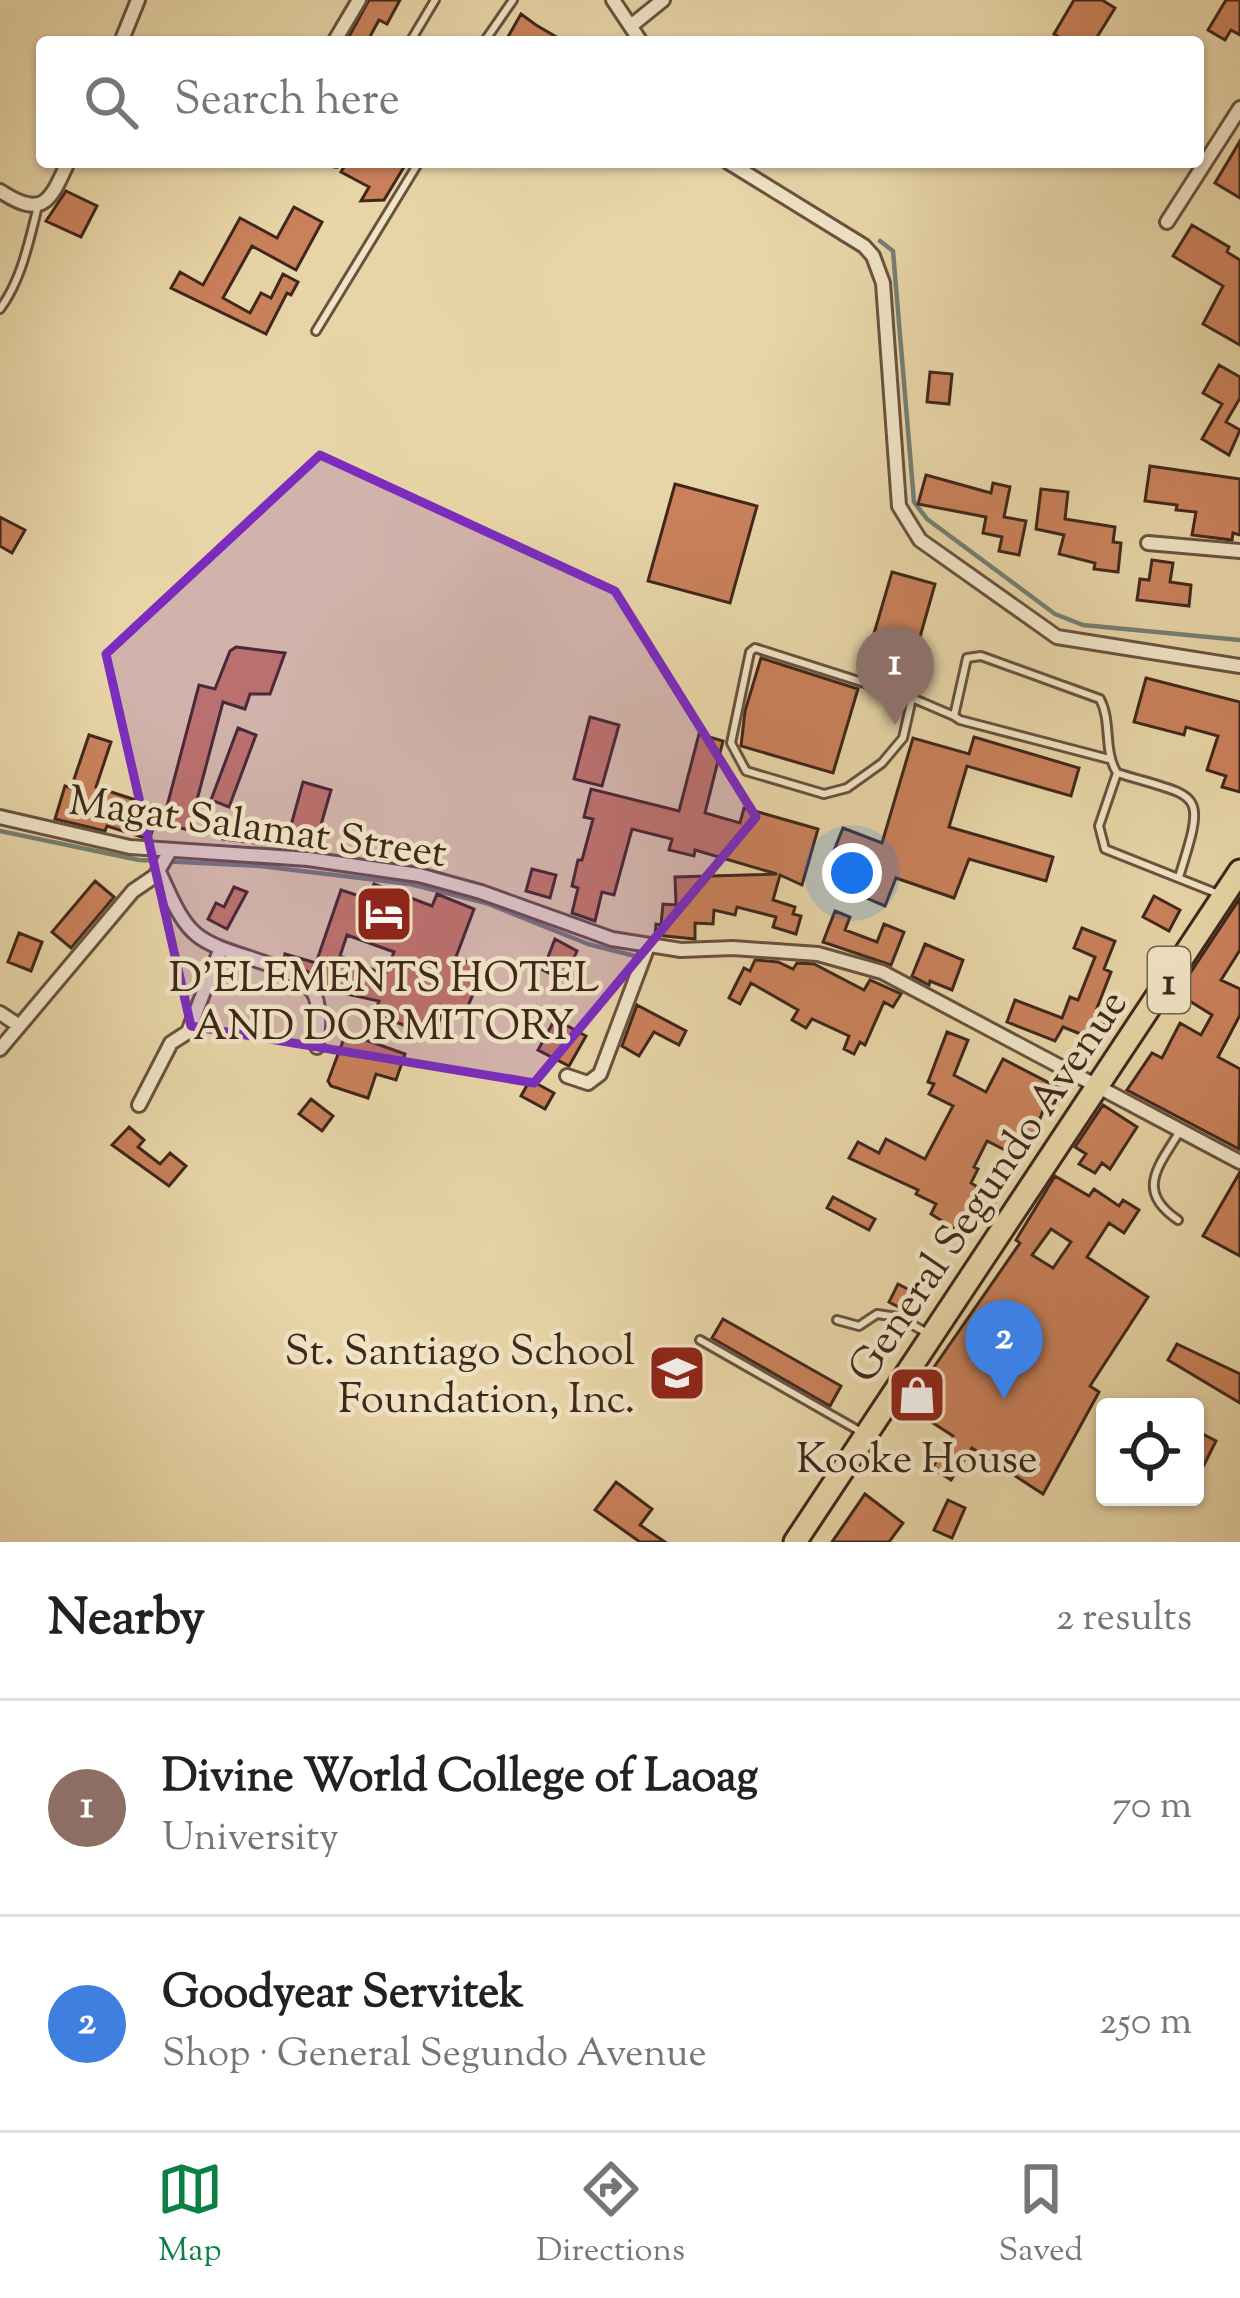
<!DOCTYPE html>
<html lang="en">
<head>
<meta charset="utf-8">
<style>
	body { margin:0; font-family:"Sorts Mill Goudy",serif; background:#f6f6f6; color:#222 }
	.controls { position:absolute; right:36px; bottom:36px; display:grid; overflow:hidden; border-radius:12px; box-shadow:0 3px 9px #0004 }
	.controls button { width:108px; height:108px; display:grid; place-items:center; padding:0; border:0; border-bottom:3px solid #e0e0e0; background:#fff; color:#222; font:60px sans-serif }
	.you { position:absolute; left:852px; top:873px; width:42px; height:42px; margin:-30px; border:9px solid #fff; border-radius:50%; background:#1a73e8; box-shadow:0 0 0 18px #1a73e833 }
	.badge { display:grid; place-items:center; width:78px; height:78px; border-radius:50%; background:#0b8043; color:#fff; font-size:39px; font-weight:700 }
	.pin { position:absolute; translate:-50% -99px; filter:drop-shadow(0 3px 6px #0008) }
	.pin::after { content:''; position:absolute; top:63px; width:42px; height:36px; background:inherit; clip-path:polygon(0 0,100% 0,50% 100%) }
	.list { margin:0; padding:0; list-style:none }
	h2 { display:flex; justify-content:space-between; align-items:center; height:156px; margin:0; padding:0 48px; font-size:51px }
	h2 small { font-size:39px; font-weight:400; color:#767676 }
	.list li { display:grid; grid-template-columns:78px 1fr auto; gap:36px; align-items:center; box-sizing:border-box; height:216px; padding:0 48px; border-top:3px solid #e0e0e0 }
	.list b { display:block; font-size:45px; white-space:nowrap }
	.list p { margin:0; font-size:39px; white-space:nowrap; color:#767676 }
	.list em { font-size:39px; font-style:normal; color:#767676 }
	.icon { flex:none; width:66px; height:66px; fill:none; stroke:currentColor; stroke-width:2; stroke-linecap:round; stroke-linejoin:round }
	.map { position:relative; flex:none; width:1240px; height:1542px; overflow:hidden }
	.search { position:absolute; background:#fff; box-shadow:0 3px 9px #0004; left:36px; right:36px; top:36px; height:132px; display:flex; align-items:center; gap:30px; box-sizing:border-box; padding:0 42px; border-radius:12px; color:#767676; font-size:45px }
	.sheet { height:588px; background:#fff }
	nav { display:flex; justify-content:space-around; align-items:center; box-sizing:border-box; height:168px; border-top:3px solid #e0e0e0; background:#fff; font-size:33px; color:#767676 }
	nav a { display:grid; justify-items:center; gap:6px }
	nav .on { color:#0b8043 }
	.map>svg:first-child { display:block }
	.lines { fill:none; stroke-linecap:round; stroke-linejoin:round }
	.stream { stroke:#747e73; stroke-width:4.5 }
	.building { fill:#ca815b; stroke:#3f271b; stroke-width:3; fill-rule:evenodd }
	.lane-casing { stroke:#69523e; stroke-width:12 }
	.street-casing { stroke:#69523e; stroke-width:18 }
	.highway-casing { stroke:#3f271b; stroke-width:27 }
	.lane { stroke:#f0e4c6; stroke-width:6 }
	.street { stroke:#f0e4c6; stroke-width:12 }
	.highway { stroke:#e8d5a7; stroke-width:21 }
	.marked { fill:#7b2cbf; fill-opacity:0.2; stroke:#7b2cbf; stroke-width:9; stroke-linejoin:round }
	.labels { text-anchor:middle; stroke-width:9; stroke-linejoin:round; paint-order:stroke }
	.shield { fill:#f0e4c6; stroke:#74604e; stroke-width:3 }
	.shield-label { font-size:39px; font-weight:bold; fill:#3f271b }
	.street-label { font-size:42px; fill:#3f271b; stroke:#f0e4c6 }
	.poi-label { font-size:42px; fill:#3f271b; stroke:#f0e4c6 }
</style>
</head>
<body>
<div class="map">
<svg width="1240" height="1542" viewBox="0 0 1240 1542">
	<rect width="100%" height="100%" fill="#e8d5a7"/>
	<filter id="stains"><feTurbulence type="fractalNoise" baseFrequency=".00167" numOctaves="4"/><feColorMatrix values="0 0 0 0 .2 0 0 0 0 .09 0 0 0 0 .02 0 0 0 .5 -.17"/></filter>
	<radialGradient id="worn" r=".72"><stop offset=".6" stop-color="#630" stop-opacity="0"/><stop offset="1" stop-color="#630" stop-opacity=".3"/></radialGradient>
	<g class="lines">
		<path class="stream" d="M880 241 893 251 914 502 927 519 1055 614 1083 625 1240 640
			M0 831 139 860 260 866 410 884 486 903 588 944 635 956"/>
	</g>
	<path class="building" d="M369 0H400L387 24 379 20 367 42H346Z
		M1074 0H1102L1115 8 1094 42H1067L1054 34Z
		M1226 0H1240V35L1231 30 1225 40 1208 30Z
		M521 14 536 25 565 42H505Z
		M1240 141V198L1215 183Z
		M347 162H407L384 200 361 201 369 187 341 172Z
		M66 191 97 206 81 237 46 221Z
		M294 207 322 222 296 270 252 246 223 298 250 313 261 293 271 298 283 274 298 282 291 295 287 293 266 334 171 288 180 272 203 285 240 218 277 238Z
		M1192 225 1229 247 1227 252 1240 260V345L1203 324 1223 286 1173 256Z
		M1219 365 1240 377V398L1226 422 1240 430 1229 455 1202 439 1222 404 1203 393Z
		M930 372 952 374 949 404 927 402Z
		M1150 466 1240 479V535L1233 533 1232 540 1192 535 1196 512 1176 510 1177 505 1145 501Z
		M926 475 991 493 993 483 1010 487 1004 517 1026 521 1019 555 999 551 1002 537 983 533 986 517 918 504Z
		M675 484 757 506 730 603 648 581Z
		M1041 489 1068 492 1065 519 1115 527 1113 542 1121 543 1118 572 1094 569 1095 563 1059 554 1064 535 1036 529Z
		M0 517 25 530 12 553 0 546Z
		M1152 560 1173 563 1170 582 1191 585 1189 606 1137 600 1140 579 1149 580Z
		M892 572 935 584 907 683 874 673 879 657 868 654Z
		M236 647 285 653 270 694H250L245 709 223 702 189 830 155 822 150 838 142 837 107 826 105 831 55 819 65 786 71 788 89 735 111 742 96 787 166 810 199 685 215 689 230 651Z
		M761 658 858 689 833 773 741 746 745 711Z
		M1146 678 1240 702V792L1222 787 1226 776 1207 770 1218 736 1186 727 1184 735 1134 722Z
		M590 717 619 725 602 786 574 779Z
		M238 728 256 735 229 807 211 800Z
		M699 734 723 741 705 813 740 823 744 808 818 829 802 885 780 875 773 900 795 907 793 914 801 916 796 934 773 927 776 917 737 907 735 915 714 910 713 924 695 923V939L655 935 656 924 661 925 663 904 676 905 675 877 777 874 695 850 694 856 669 850 672 839 632 829 614 895 602 892 595 921 572 913 578 888 572 886 578 860H582L593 819 584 817 591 789 679 811Z
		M974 737 1079 768 1071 796 967 766 949 827 1053 857 1046 881 969 859 954 898 896 878 885 906 866 898 877 870 833 853 843 828 882 843 913 738 969 754Z
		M303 782 331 790 314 849 285 847Z
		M225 820 267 825 265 844 223 839Z
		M532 869 556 875 550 898 526 891Z
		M95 881 114 897 71 948 52 932Z
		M374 884 432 906 437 894 474 909 456 957 484 969 464 1015 445 1007 433 1036 374 1014 379 1001 323 989 310 973 284 959 285 954 316 963 341 890 368 899ZM347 935 394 952 385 975 340 956Z
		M234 887 247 892 227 929 208 919 216 903 224 907Z
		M1154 896 1180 910 1169 931 1143 917Z
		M1240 898V950L1221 980 1240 989V1015L1218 1057 1240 1069 1239 1149 1127 1090 1152 1053 1162 1058 1180 1023 1201 1035 1212 1015 1177 993Z
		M835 911 850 917 845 930 877 942 884 924 904 932 891 965 823 942Z
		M1082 928 1115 941 1104 969 1111 972 1097 1008 1109 1012 1098 1041 1063 1027 1055 1041 1007 1022 1015 1000 1062 1018 1070 997 1078 1000 1095 957 1074 948Z
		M19 933 42 942 31 971 8 962Z
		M555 939 577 951 564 981 543 970Z
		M925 944 963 960 952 990 930 981 929 985 912 976Z
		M755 960 778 962 793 969 797 963 814 964 864 990 870 980 901 994 893 1007 884 1002 865 1045 860 1042 854 1054 844 1049 849 1036 812 1019 806 1028 792 1020 798 1010 751 983 740 1004 729 998 744 968 750 971Z
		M637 1005 686 1031 679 1045 654 1032 639 1056 622 1046Z
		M555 1019 586 1036 569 1066 538 1050Z
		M947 1032 968 1040 954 1075 986 1092 1003 1059 1061 1089 1053 1106 1046 1102 1031 1144 1015 1136 1007 1151 987 1141 974 1167 978 1169 971 1183 997 1199 989 1211 980 1205 965 1235 931 1214 936 1204 916 1194 918 1190 849 1158 858 1142 879 1153 886 1139 925 1159 953 1106 929 1094 934 1084 928 1082Z
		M346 1033 405 1054 396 1080 376 1074 368 1098 331 1086 328 1081Z
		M530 1080 554 1093 545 1109 521 1096Z
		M311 1099 333 1116 322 1131 299 1114Z
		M1103 1105 1137 1127 1110 1169 1102 1163 1095 1173 1079 1164 1086 1154 1075 1147Z
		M129 1127 144 1140 138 1147 160 1164 170 1153 186 1166 169 1186 112 1145Z
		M1240 1172V1256L1203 1236Z
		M1055 1176 1089 1196 1094 1189 1119 1206 1123 1200 1139 1210 1124 1233 1109 1223 1087 1257 1148 1297 1090 1386 1099 1392 1043 1494 972 1448 951 1480 932 1468 953 1436 907 1406 1020 1243 1016 1240ZM1051 1229 1071 1242 1053 1268 1032 1255Z
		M833 1197 875 1219 869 1230 827 1208Z
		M898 1284 925 1298 916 1316 889 1302Z
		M723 1319 841 1386 830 1406 712 1338Z
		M1177 1344 1240 1374V1403L1168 1360Z
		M1195 1430 1216 1441 1204 1465 1195 1460Z
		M616 1482 652 1509 640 1525 665 1542H640L595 1510Z
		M865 1494 903 1523 889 1542H832Z
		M948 1500 965 1508 952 1538 934 1530Z"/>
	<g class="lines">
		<defs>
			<path id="lane" d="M410 42 435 0
				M484 42 513 0
				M336 163V162
				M0 309C22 279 29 241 38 206
				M316 331 419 162
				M912 698 903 738 882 763 847 788 824 794 746 771 731 743 750 652 755 648 912 698 954 716
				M1109 759 960 720 954 716 967 658 981 656 1100 699C1112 722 1103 750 1117 773 1202 799 1207 788 1179 877
				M1117 773 1099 826 1105 849 1216 893
				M1178 1220C1135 1191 1158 1167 1180 1131
				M837 1320 859 1326 877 1314 898 1317 929 1334
				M700 1340 863 1433"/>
			<path id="street" d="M613 0 641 42
				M632 25 663 0
				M121 42 138 0
				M334 42 359 0
				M728 162 864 246 873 256 883 283 899 506 920 540 1057 637 1240 666
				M0 191C43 219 50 202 68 162
				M1167 222 1240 108
				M1148 543 1240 551
				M0 817 130 847 308 859 419 875 481 892 612 939 681 950 733 948 818 954 882 972 1240 1162
				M159 872C169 892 179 921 197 935 225 958 295 962 313 992 322 1006 317 1032 317 1047
				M0 1013 18 1025
				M0 1049 133 891 155 876 170 851
				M567 1076 588 1083 600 1074 648 946
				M139 1105 171 1043 188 1032 221 948"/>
			<path id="highway" d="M795 1542 1240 871"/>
		</defs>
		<use href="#lane" class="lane-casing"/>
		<use href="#street" class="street-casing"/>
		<use href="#highway" class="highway-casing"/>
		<use href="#lane" class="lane"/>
		<use href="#street" class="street"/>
		<use href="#highway" class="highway"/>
	</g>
	<path class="marked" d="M320 455 615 591 756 817 534 1083 191 1026 106 654Z"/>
	<defs>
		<symbol id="hotel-square" viewBox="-11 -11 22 22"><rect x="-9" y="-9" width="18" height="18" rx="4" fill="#8f2418" stroke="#f0e4c6"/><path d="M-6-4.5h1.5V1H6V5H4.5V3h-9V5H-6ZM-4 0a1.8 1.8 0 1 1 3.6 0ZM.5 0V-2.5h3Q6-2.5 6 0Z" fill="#fff"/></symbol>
		<symbol id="school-square" viewBox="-11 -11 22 22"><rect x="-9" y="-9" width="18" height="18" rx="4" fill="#8f2418" stroke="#f0e4c6"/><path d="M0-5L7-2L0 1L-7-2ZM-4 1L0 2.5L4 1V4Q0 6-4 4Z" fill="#fff"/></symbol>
		<symbol id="shop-square" viewBox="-11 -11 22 22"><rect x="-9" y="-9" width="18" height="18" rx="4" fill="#8f2418" stroke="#f0e4c6"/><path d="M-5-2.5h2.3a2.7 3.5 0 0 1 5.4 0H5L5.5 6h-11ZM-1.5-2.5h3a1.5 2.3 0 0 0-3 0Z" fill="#fff"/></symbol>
	</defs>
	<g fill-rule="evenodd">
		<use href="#hotel-square" x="351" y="881" width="66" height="66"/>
		<use href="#school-square" x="644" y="1340" width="66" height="66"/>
		<use href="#shop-square" x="884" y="1362" width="66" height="66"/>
	</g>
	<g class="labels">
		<rect class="shield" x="1148" y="947" width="42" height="66" rx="9"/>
		<g class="shield-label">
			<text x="1169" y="994">1</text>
		</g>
		<g class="street-label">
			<text transform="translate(258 825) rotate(8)" y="15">Magat Salamat Street</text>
			<text transform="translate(986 1185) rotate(-56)" y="15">General Segundo Avenue</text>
		</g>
		<g class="poi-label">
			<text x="384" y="991">D'ELEMENTS HOTEL<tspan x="384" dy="48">AND DORMITORY</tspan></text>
			<text x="635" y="1364" text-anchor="end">St. Santiago School<tspan x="635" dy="48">Foundation, Inc.</tspan></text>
			<text x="917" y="1472">Kooke House</text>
		</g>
	</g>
	<rect width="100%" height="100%" filter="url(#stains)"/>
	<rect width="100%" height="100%" fill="url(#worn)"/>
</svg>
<div class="controls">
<button><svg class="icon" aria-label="locate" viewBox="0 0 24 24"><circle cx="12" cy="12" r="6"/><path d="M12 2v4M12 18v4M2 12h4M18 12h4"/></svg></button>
</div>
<div class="you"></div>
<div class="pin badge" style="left:895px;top:725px;background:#8d6e63">1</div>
<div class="pin badge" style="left:1004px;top:1399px;background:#3f7fe0">2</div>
<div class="search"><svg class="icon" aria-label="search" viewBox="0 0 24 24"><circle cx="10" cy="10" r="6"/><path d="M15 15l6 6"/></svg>Search here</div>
</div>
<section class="sheet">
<h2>Nearby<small>2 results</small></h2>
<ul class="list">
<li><span class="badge" style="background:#8d6e63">1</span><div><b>Divine World College of Laoag</b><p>University</p></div><em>70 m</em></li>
<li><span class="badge" style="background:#3f7fe0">2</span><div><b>Goodyear Servitek</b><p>Shop · General Segundo Avenue</p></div><em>250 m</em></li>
</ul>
</section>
<nav>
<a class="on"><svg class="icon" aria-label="map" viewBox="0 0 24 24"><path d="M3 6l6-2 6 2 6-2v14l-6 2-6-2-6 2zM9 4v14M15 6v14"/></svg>Map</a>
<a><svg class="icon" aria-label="directions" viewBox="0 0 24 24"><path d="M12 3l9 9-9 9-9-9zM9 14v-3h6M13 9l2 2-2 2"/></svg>Directions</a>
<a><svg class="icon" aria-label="saved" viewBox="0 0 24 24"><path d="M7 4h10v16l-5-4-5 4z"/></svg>Saved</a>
</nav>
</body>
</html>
